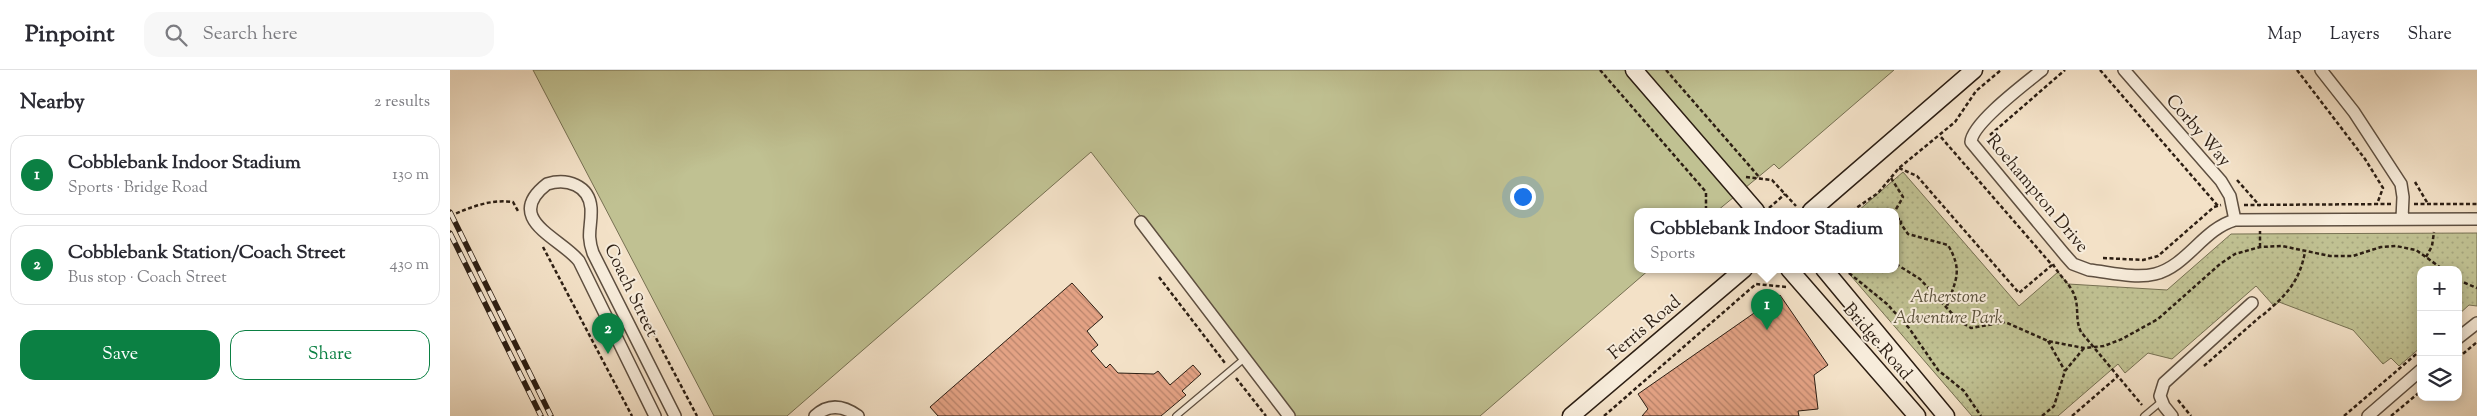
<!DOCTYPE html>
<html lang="en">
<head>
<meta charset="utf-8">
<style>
	body { margin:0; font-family:"Sorts Mill Goudy",serif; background:#f7f7f7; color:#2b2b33 }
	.controls { position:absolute; right:15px; bottom:15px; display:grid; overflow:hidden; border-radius:10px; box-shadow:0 2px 12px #0003 }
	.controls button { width:45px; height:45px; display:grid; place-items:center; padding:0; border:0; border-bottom:1px solid #e1e1e2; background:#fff; color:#2b2b33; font:25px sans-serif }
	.you { position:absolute; left:1072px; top:126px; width:18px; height:18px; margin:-12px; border:4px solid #fff; border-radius:50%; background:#1a73e8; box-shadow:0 0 0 8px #1a73e833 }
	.badge { display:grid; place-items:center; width:32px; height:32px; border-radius:50%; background:#0b8043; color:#fff; font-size:16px; font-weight:700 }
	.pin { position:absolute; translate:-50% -41px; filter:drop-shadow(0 1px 2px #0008) }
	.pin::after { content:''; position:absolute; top:26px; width:18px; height:15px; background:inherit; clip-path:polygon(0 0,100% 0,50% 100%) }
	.popup { position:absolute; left:1184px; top:138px; width:265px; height:65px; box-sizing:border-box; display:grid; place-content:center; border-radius:10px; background:#fff; filter:drop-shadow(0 1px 4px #0005); font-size:16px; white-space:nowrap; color:#7c7c81 }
	.popup b { font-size:19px; color:#2b2b33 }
	.popup::after { content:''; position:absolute; left:50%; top:100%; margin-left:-10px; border:10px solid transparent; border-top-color:#fff }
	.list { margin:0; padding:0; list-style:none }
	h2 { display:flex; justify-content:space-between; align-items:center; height:65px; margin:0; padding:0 20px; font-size:21px }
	h2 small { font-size:16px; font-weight:400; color:#7c7c81 }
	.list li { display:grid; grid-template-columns:32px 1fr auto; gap:15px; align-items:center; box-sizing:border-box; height:80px; margin:0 10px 10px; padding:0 10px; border:1px solid #e1e1e2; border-radius:15px }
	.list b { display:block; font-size:19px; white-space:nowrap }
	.list p { margin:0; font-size:16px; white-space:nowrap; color:#7c7c81 }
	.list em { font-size:16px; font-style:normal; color:#7c7c81 }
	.actions { display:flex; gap:10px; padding:15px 20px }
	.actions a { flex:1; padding:11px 0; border:1px solid #0b8043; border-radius:15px; text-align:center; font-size:18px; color:#0b8043 }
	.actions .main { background:#0b8043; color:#fff }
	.icon { flex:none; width:28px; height:28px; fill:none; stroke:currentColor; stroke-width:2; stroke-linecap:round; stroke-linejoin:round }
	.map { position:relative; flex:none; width:2027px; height:346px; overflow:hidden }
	header { display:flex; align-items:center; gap:30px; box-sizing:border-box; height:70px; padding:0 25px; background:#fff; border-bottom:1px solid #e1e1e2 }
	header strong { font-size:24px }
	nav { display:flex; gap:28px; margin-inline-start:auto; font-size:18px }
	.search { width:350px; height:45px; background:#f7f7f7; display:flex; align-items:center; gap:12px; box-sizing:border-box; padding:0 18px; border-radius:15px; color:#7c7c81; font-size:19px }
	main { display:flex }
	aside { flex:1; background:#fff }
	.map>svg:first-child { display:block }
	.green { fill:#c0c192; stroke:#767052 }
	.park { fill:url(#park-dots); stroke:#767052 }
	.building { fill:url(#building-back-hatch); stroke:#2c1e13 }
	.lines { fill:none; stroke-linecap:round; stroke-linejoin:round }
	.lane-casing { stroke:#5e4f40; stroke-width:8 }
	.street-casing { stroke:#5e4f40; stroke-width:14 }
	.secondary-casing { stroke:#2c1e13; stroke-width:19 }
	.path { stroke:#2c1e13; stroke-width:2.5; stroke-dasharray:4 2.5; stroke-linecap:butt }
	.lane { stroke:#f7ecdb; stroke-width:5.5 }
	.street { stroke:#f7ecdb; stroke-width:11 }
	.secondary { stroke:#f7ecdb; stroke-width:16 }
	.rail-casing { stroke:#2c1e13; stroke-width:5.5 }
	.rail { stroke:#f7ecdb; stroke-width:4; stroke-dasharray:11; stroke-linecap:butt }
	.labels { text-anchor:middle; stroke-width:4; stroke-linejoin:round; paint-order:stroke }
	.street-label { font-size:18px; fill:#2c1e13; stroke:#f7ecdb }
	.park-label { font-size:18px; font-style:italic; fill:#584f39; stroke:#f7ecdb }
</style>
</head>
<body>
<header>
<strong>Pinpoint</strong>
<div class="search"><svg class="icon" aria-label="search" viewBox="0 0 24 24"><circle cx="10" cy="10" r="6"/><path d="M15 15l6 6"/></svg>Search here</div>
<nav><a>Map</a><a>Layers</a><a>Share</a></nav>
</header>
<main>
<aside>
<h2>Nearby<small>2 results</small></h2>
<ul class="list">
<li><span class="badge">1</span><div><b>Cobblebank Indoor Stadium</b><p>Sports · Bridge Road</p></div><em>130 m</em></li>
<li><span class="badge">2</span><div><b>Cobblebank Station/Coach Street</b><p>Bus stop · Coach Street</p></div><em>430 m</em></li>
</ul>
<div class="actions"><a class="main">Save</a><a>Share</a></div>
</aside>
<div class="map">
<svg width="2027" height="346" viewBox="0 0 2027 346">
	<defs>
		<pattern id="park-dots" width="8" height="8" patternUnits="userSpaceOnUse" patternTransform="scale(1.25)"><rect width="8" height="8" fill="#c0c192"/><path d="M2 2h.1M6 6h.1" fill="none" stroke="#a5a57d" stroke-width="1.8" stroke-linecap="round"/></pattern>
		<pattern id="building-back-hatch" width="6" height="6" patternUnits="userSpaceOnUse" patternTransform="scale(1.25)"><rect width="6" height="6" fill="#e3a284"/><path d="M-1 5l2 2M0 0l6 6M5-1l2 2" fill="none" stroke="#b8836b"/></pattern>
	</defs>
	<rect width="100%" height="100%" fill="#f3e1c7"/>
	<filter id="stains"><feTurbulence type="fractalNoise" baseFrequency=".004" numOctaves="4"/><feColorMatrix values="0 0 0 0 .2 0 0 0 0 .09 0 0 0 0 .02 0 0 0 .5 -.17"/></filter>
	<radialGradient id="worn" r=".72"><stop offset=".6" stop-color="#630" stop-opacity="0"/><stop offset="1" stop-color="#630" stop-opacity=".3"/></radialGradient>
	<path class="green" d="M83 0H1444L1329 99 1324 94 1267 141H1188V199H1200L1030 346H845L641 82 337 346H264Z"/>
	<path class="park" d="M1453 102 1569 236 1608 202 1618 214 1717 220 1781 164 2027 163V236L2019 235 2008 245V200H1971V277L1949 296 1941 288 1933 294 1903 260 1829 232 1824 236 1806 216 1722 289 1698 283 1675 303 1668 294 1608 346H1522L1395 199H1446V141H1408Z"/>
	<path class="building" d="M622 213 653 247 637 261 648 275 641 281 656 298 660 294 668 303 704 304 708 301 720 315 743 295 751 304 732 321 736 325 711 346H488L480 337Z
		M1330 225 1378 295 1364 305 1368 339 1348 341 1349 346H1192L1198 339 1188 324Z"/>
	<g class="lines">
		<defs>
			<path id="lane" d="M726 346 795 288
				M1694 346 1712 331"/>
			<path id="street" d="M1592 0C1576 13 1522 53 1521 72L1615 185 1623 194 1639 200C1659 202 1685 209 1705 204 1737 196 1753 159 1785 150L2027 149
				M1674 0 1771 111 1780 126 1785 150
				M1871 0 1904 42 1951 114 1953 127 1952 149
				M691 152 839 346
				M2008 268 2027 253
				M205 346 129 191C111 168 52 149 97 114 117 108 139 115 141 138 142 157 136 163 143 183L225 346
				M365 346C379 333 394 336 408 346
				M1722 346 1714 336 1710 326 1714 313 1802 233
				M1918 346 1971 300"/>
			<path id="secondary" d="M1184 0 1306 141
				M1361 141 1524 0
				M1339 199 1467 346
				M1374 199 1496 346
				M1121 346 1294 199"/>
		</defs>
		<use href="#lane" class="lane-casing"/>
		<use href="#street" class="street-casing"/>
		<use href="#secondary" class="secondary-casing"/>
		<path class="path" d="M1150 0 1256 122V141
			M1216 0 1310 108
			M1650 0 1768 136
			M1847 0 1915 89 1933 118 1927 134
			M1540 65 1615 0
			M1449 98 1467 106 1569 223 1602 195 1490 66
			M1296 107 1322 110 1346 136
			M1441 108 1453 127 1445 141
			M1787 110 1810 136
			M1965 112 1978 134
			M1964 134H2027
			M1794 135 1941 134
			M1319 138 1335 124
			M1402 141 1428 123 1449 98 1505 52 1526 21 1551 0
			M0 146C21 137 40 129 63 132L68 141
			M1446 149H1451V154L1458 164 1498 175C1513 201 1506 209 1497 236
			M93 177 182 346
			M1810 177V161
			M1976 187 1982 176 1984 162
			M1653 188 1693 190 1708 186 1764 137 1771 135
			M1446 194 1470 209 1509 251 1521 258 1555 252 1598 271 1634 278 1654 276 1672 269 1708 249 1770 194 1785 184 1810 177 1832 176 1880 186H1903L1931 177 1946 176 1966 180 1994 200
			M1603 194C1608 205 1621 214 1625 227 1629 239 1625 250 1631 262L1692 335
			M1399 203 1437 234 1459 258 1488 300 1514 321 1531 346
			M709 207 775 293
			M2008 210 2027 218
			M2008 218 2011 212
			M1813 245C1836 225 1849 213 1855 182
			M2008 248 2009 247
			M197 251 247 346
			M1598 271 1615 301
			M2008 288 2027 272
			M1754 296 1812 245
			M786 308 816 346
			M1728 330 1741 346
			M1154 346 1306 214 1336 217
			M1592 346 1604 336 1615 301 1634 278
			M1622 346 1667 307
			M1894 346 1971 280
			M1941 346 1971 321"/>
		<use href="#lane" class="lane"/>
		<use href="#street" class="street"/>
		<use href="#secondary" class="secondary"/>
		<defs>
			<path id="rail" d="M0 142 101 346
				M0 163 91 346"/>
		</defs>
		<use href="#rail" class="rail-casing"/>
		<use href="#rail" class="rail"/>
	</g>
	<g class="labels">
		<g class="street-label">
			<text transform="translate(1749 60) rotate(49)" y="6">Corby Way</text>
			<text transform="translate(1588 123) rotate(50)" y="6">Roehampton Drive</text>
			<text transform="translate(182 220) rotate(64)" y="6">Coach Street</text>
			<text transform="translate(1194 257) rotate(-40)" y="6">Ferris Road</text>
			<text transform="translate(1428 271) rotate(49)" y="6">Bridge Road</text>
		</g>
		<g class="park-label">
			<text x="1498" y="232">Atherstone<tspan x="1498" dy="21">Adventure Park</tspan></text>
		</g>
	</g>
	<rect width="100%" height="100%" filter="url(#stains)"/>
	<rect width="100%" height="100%" fill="url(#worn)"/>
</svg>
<div class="controls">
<button>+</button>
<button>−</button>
<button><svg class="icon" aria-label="layers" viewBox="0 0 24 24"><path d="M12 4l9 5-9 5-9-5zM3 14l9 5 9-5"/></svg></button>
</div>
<div class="you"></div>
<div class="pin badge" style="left:1317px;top:260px">1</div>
<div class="popup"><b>Cobblebank Indoor Stadium</b>Sports</div>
<div class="pin badge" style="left:158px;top:284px">2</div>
</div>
</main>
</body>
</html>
